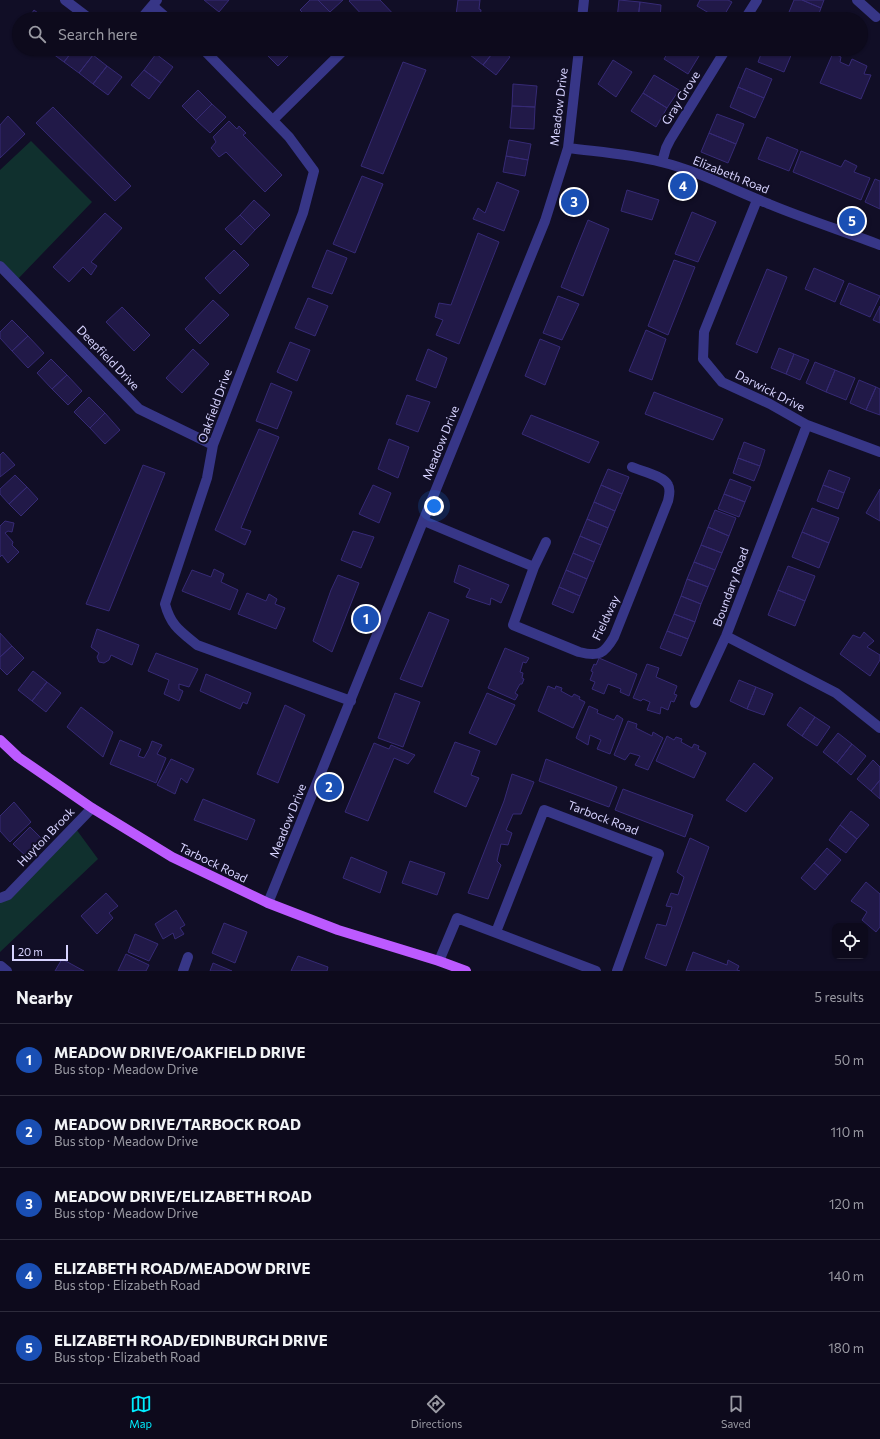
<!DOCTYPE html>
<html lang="en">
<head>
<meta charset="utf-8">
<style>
	body { margin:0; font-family:Commissioner,sans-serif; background:#161325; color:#f1f3f6 }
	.controls { position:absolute; right:12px; bottom:12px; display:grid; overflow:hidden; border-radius:8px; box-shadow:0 1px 3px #0004 }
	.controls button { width:36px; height:36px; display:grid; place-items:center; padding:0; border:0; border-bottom:1px solid #2d2b3b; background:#0d0a1c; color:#f1f3f6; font:20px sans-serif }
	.scale { position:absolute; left:12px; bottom:10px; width:56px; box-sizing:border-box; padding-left:4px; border:2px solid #d7d3ff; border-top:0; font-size:11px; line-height:14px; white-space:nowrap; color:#d7d3ff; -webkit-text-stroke:3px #110e26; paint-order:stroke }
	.you { position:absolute; left:434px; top:506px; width:14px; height:14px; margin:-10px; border:3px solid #fff; border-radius:50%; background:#1a73e8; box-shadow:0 0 0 6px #1a73e833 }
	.badge { display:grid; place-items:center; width:26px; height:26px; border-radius:50%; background:#00ecfe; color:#fff; font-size:13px; font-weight:700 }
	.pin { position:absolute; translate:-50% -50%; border:2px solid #fff; box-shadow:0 1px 4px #0006 }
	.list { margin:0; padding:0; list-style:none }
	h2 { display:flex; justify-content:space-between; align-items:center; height:52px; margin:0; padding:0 16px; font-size:17px }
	h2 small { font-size:13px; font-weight:400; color:#9a9aa3 }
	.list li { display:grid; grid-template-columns:26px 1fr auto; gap:12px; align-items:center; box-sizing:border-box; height:72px; padding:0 16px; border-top:1px solid #2d2b3b }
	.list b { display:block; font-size:15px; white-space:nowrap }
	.list p { margin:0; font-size:13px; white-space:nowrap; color:#9a9aa3 }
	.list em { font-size:13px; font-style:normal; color:#9a9aa3 }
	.icon { flex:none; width:22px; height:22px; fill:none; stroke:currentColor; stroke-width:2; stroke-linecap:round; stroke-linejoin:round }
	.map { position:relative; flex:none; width:880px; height:971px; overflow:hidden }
	.search { position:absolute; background:#0d0a1c; box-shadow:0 1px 3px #0004; left:12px; right:12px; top:12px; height:44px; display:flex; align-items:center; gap:10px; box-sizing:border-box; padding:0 14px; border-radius:22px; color:#9a9aa3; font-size:15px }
	.sheet { height:412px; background:#0d0a1c }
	nav { display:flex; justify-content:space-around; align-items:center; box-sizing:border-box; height:56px; border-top:1px solid #2d2b3b; background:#0d0a1c; font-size:11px; color:#9a9aa3 }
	nav a { display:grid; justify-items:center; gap:2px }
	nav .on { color:#00ecfe }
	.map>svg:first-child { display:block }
	.green { fill:#10302e }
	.building { fill:#211948; stroke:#362a75 }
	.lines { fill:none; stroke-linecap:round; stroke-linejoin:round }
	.service { stroke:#373687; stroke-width:10 }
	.minor { stroke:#373687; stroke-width:10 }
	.primary { stroke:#bc5aff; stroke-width:10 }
	.labels { text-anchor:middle; stroke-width:4; stroke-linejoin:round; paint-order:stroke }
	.street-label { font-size:12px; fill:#d7d3ff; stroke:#110e26 }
</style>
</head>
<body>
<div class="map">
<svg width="880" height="971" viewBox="0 0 880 971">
	<rect width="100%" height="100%" fill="#110e26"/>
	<path class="green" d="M31 141 92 202 15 282 0 266V170Z
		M76 829 98 859 0 952V900Z"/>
	<path class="building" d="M204 0H229L219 12Z
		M310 0H318L330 12 323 19H309L300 10Z
		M318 0H343L330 12Z
		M350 0H380L398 19H366L349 1Z
		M458 0H480L479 9 481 10 480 17 456 15Z
		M619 0 640 2 638 19H617Z
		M700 0H728L732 2 722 19H719L697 6Z
		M794 0H802L821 8 817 19H793L787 17Z
		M802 0H824L821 8Z
		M640 2 661 5 660 19H638Z
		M34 10 46 19H28Z
		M51 49H74L64 62 49 51Z
		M74 49H85L93 55 79 73 64 62Z
		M261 49H291L293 51 278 66Z
		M475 49H496L483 65 470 55Z
		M496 49H500L510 57 496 75 483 65Z
		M670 49H689L699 56 688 74 664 59Z
		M689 49H704L699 56Z
		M763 49H782L792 53 784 72 758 62Z
		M833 53 841 57 840 62 849 66 852 59 867 66 864 74 871 75 861 99 820 83Z
		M156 54 173 67 161 83 144 70Z
		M93 55 107 66 93 84 79 73Z
		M613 60 632 72 616 97 598 84Z
		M403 62 426 70 383 174 361 166Z
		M107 66 122 77 108 95 93 84Z
		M746 68 772 79 764 98 738 87Z
		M144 70 161 83 149 99 131 85Z
		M654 75 679 90 667 108 643 93Z
		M513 84 537 86 535 107 512 106Z
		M738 87 764 98 755 118 730 107Z
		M198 90 212 104 196 120 182 106Z
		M643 93 667 108 656 127 631 111Z
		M212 104 226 117 210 133 196 120Z
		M512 106 535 107 534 129 510 128Z
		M53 107 131 186 115 201 36 123Z
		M717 114 744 124 736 144 709 133Z
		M8 116 25 134 0 158V125Z
		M229 121 237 129 239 126 246 133 243 135 282 175 265 192 226 152 219 157 211 148 216 142 213 137Z
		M709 133 736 144 728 163 701 152Z
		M767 137 798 150 789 171 758 159Z
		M509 140 531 144 528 160 506 156Z
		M801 151 841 167 845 160 857 166 854 172 870 178 861 200 793 172Z
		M506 156 528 160 525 176 503 172Z
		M362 176 383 184 355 253 333 244Z
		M875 179 880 181V209L865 202Z
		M497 182 519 191 504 231 473 219 478 208 485 213Z
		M627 190 659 200 652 220 621 211Z
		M254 200 270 215 255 230 240 215Z
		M692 212 716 222 698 262 675 254Z
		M105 213 122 228 91 262 97 266 91 275 83 267 69 282 53 267Z
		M240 215 255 230 241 245 225 229Z
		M588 220 609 229 583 296 561 287Z
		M478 233 499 242 459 344 436 335 443 320 435 317 439 303 451 305Z
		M234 250 249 265 220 294 205 278Z
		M327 250 347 258 332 294 312 287Z
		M674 260 695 267 668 335 648 326Z
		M814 268 844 281 835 302 805 289Z
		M767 269 787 277 757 353 736 344Z
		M849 283 880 296 870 317 840 304Z
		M558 296 579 304 562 340 543 333Z
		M308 298 328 306 315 336 295 328Z
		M213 300 229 315 200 344 185 329Z
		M880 306V323L873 320Z
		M122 307 150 335 134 351 106 322Z
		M12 320 28 336 12 351 0 338V332Z
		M646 330 666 339 652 380 629 371Z
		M28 336 44 353 28 368 12 351Z
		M540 339 560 347 545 385 525 376Z
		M290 342 310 350 297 381 277 372Z
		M779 348 794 354 786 374 771 368Z
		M193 349 209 364 182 393 166 378Z
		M428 349 447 358 436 388 416 380Z
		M794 354 809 360 800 380 786 374Z
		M51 359 67 375 52 389 37 373Z
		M815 362 835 370 826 392 806 383Z
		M835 370 855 378 846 400 826 392Z
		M67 375 82 391 68 405 52 389Z
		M859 380 876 387 866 410 850 403Z
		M271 383 292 392 277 429 256 421Z
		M876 387 880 389V415L866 410Z
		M654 392 723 419 713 440 645 414Z
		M407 395 430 402 418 432 396 424Z
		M89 397 105 413 90 428 74 412Z
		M105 413 120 430 105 444 90 428Z
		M531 415 599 442 589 463 522 434Z
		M259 429 279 437 241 528 251 531 245 545 215 530Z
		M389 439 409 447 398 478 378 469Z
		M744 442 765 450 760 466 738 458Z
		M3 452 15 465 0 477V455Z
		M738 458 760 466 754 481 733 473Z
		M143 465 165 473 109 611 86 604Z
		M608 469 629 477 622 494 601 485Z
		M829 470 850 478 844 493 823 485Z
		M15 475 27 487 9 504 0 494V489Z
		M730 479 751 487 745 502 724 494Z
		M373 485 391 493 379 523 359 514Z
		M601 485 622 494 615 511 594 502Z
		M823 485 844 493 838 509 817 501Z
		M27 487 38 499 21 516 9 504Z
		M880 489V521L866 513Z
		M724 494 745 502 739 517 718 509Z
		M594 502 615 511 608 528 587 519Z
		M812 508 839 518 829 543 802 532Z
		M715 510 736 518 729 536 708 527Z
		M587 519 608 528 601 545 580 536Z
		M5 521 14 523 12 532 8 531 5 533 13 542 12 545 19 552 8 563 2 555 0 557V526Z
		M708 527 729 536 722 553 701 545Z
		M353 531 374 537 361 568 341 560Z
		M802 532 829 543 819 568 792 557Z
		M580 536 601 545 594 562 573 553Z
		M701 545 722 553 715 570 694 562Z
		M573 553 594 562 587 579 566 570Z
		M694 562 715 570 708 587 687 579Z
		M459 565 509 585 501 603 491 598 490 605 466 597 470 589 454 582Z
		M788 566 815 576 805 601 778 590Z
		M214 569 224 574 221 582 238 590 230 610 182 591 192 570 211 577Z
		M566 570 587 579 580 596 559 587Z
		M338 575 359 583 332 652 313 641 331 590Z
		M687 579 708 587 701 604 681 596Z
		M559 587 580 596 573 613 552 604Z
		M778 590 805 601 795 626 768 615Z
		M247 593 266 601 269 594 277 599 275 604 285 608 276 629 238 614Z
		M681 596 701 604 695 622 674 614Z
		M429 612 449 620 422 687 400 679Z
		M674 614 695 622 688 639 667 631Z
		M97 629 139 645 132 665 111 655 109 660 104 663 99 662 97 657 99 653 91 647Z
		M667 631 688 639 681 656 660 648Z
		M864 632 874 641 867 647 880 655V660L870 676 840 654 853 635 860 638Z
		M0 633 12 646 0 657Z
		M12 646 24 658 7 675 0 668V657Z
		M505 648 529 658 526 663 523 662 520 672 523 673 522 678 524 679 522 684H520L515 693 518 695 515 700 488 688Z
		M156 653 198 669 189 687 179 684V689L183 691 179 701 164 694 169 680 148 671Z
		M599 658 637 674 629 696 620 692 621 689 608 684 604 694 592 689 595 682 590 680 593 672 591 671 594 664 596 665Z
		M647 664 659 668 656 677 677 686 674 694 677 695 674 702 671 701 668 710 661 707 660 714 647 710 650 702 643 699 641 701 633 698Z
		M33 671 47 682 32 701 18 690Z
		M206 674 251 693 247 704 243 702 240 709 200 691Z
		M739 680 756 687 747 709 730 701Z
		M47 682 61 693 46 712 32 701Z
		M548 686 555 689 556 686 562 688 561 691 572 697 574 694 580 697 579 699 585 702 573 728 538 711Z
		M756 687 773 694 764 715 747 709Z
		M395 693 420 702 403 747 378 738Z
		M487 693 515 705 496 745 469 733Z
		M285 705 305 715 278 783 257 774Z
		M589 706 598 710 597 713 614 720 617 715 623 719 610 754 597 749 601 740 590 735 588 745 576 738Z
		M81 707 113 732 103 757 67 727Z
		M800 707 815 717 802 736 787 725Z
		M815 717 830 727 817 746 802 736Z
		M628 721 637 724 636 728 652 736 653 732 663 738 648 770 635 765 640 756 630 753 625 760 614 755Z
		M838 733 852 744 837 763 823 752Z
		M667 736 674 740 676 737 682 739 681 742 692 748 694 744 699 746 698 749 706 753 694 778 656 761Z
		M120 740 141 749 138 756 144 758 149 749 152 741 162 745 157 754 166 758 156 783 110 764Z
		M455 742 480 751 471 775 479 778 466 807 434 792Z
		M374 743 389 749 391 745 415 755 408 764 394 758 368 821 345 812Z
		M852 744 866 756 851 775 837 763Z
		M171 759 194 769 187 783 181 778 175 794 157 785Z
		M546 759 617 787 609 807 539 781Z
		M873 760 880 767V780L871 791 857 779Z
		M754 763 773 778 746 812 726 800Z
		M512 774 534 782 521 814H513L506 830 512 833 508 845 501 844 497 861 501 865 488 899 468 893 504 801Z
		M880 780V799L871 791Z
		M623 789 693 815 685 837 615 810Z
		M203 799 255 820 247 840 194 820Z
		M14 802 31 822 10 842 0 831V816Z
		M851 811 869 825 857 839 840 825Z
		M840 825 857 839 846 853 829 840Z
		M30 827 44 841 28 858 13 844Z
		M690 838 709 847 666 966 645 958 657 924 666 926 672 907 666 906 671 893 678 895 684 877 677 872Z
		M827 848 841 860 828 875 814 863Z
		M351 857 387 872 380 893 343 878Z
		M410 861 445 873 437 895 402 883Z
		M814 863 828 875 815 890 801 878Z
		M866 882 880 894V927L876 932 862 920 867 912 851 901Z
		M106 893 118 906 109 913 113 918 97 934 81 916Z
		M176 910 185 925 180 928 184 934 175 939 173 933 163 939 155 924Z
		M224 923 247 932 235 963 212 953Z
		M135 934 158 944 149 961 128 952Z
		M693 952 727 965 728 960 739 966 737 970 740 971H686Z
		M126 954 149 965 146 971H118Z
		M298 956 328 967 327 971H291Z
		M62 959 84 971H55Z
		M213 963 232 971H210Z"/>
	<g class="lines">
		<path class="service" d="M857 0 876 17"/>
		<path class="minor" d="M65 0 90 19
			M153 6 168 19
			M141 19 157 0
			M582 19 584 0
			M745 19 757 0
			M203 49 289 137 314 171 303 213 213 445 207 478 165 604C171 626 180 631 197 645L351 701
			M273 120 345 49
			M568 148C599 152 631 154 661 162 699 171 733 190 769 204 805 219 843 231 880 245
			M662 162 666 148 670 140 726 49
			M757 200 704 332 703 359 722 382 770 404 807 425 880 452
			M0 266 139 409 213 445
			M424 521 534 567
			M546 542 534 567 513 625 579 652C599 657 604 654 614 637L668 501C669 496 671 490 668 485 664 476 641 471 632 467
			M726 636 836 693 880 728
			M695 703 726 636 807 425
			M0 898 8 895 92 808
			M268 903 545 221 568 148 579 49
			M496 932 544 810 659 854 617 971
			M439 961 457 918 596 971
			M1 966 7 971
			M183 971 188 957"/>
		<path class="primary" d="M0 740 18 757 92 808 172 857 268 903 338 930 439 961 466 971"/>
	</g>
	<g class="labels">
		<g class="street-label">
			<text transform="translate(681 98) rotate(-58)" y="4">Gray Grove</text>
			<text transform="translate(559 107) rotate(-83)" y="4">Meadow Drive</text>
			<text transform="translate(731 175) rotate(22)" y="4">Elizabeth Road</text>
			<text transform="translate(108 358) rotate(46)" y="4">Deepfield Drive</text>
			<text transform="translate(770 391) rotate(27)" y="4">Darwick Drive</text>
			<text transform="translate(215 406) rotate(-70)" y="4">Oakfield Drive</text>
			<text transform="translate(441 443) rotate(-68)" y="4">Meadow Drive</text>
			<text transform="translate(731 587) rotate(-70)" y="4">Boundary Road</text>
			<text transform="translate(606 618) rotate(-65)" y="4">Fieldway</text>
			<text transform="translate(603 818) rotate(21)" y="4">Tarbock Road</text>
			<text transform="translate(288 821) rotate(-68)" y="4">Meadow Drive</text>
			<text transform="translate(46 837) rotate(-46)" y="4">Huyton Brook</text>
			<text transform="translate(213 863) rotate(26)" y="4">Tarbock Road</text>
		</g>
	</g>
</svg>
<div class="controls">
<button><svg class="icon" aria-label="locate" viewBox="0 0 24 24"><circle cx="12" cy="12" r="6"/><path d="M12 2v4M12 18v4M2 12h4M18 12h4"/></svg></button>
</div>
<div class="scale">20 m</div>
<div class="you"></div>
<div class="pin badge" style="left:366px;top:619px;background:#1a4fb4">1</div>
<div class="pin badge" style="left:329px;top:787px;background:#1a4fb4">2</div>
<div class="pin badge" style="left:574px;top:202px;background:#1a4fb4">3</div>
<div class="pin badge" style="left:683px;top:186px;background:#1a4fb4">4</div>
<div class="pin badge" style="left:852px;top:221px;background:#1a4fb4">5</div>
<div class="search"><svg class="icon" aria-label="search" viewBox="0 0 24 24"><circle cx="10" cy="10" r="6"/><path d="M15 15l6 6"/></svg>Search here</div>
</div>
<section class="sheet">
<h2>Nearby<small>5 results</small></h2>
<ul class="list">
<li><span class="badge" style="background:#1a4fb4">1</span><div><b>MEADOW DRIVE/OAKFIELD DRIVE</b><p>Bus stop · Meadow Drive</p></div><em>50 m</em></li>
<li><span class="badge" style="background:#1a4fb4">2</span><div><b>MEADOW DRIVE/TARBOCK ROAD</b><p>Bus stop · Meadow Drive</p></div><em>110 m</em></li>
<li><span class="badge" style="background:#1a4fb4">3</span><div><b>MEADOW DRIVE/ELIZABETH ROAD</b><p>Bus stop · Meadow Drive</p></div><em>120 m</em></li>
<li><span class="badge" style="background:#1a4fb4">4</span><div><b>ELIZABETH ROAD/MEADOW DRIVE</b><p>Bus stop · Elizabeth Road</p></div><em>140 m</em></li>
<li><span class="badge" style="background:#1a4fb4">5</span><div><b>ELIZABETH ROAD/EDINBURGH DRIVE</b><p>Bus stop · Elizabeth Road</p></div><em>180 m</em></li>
</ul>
</section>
<nav>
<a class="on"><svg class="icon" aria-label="map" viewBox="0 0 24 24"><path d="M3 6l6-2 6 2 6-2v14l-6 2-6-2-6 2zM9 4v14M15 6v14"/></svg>Map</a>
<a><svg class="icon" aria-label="directions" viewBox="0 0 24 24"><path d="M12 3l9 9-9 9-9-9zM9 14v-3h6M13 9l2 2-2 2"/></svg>Directions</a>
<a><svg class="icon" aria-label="saved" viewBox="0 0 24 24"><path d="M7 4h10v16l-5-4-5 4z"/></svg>Saved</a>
</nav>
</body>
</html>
